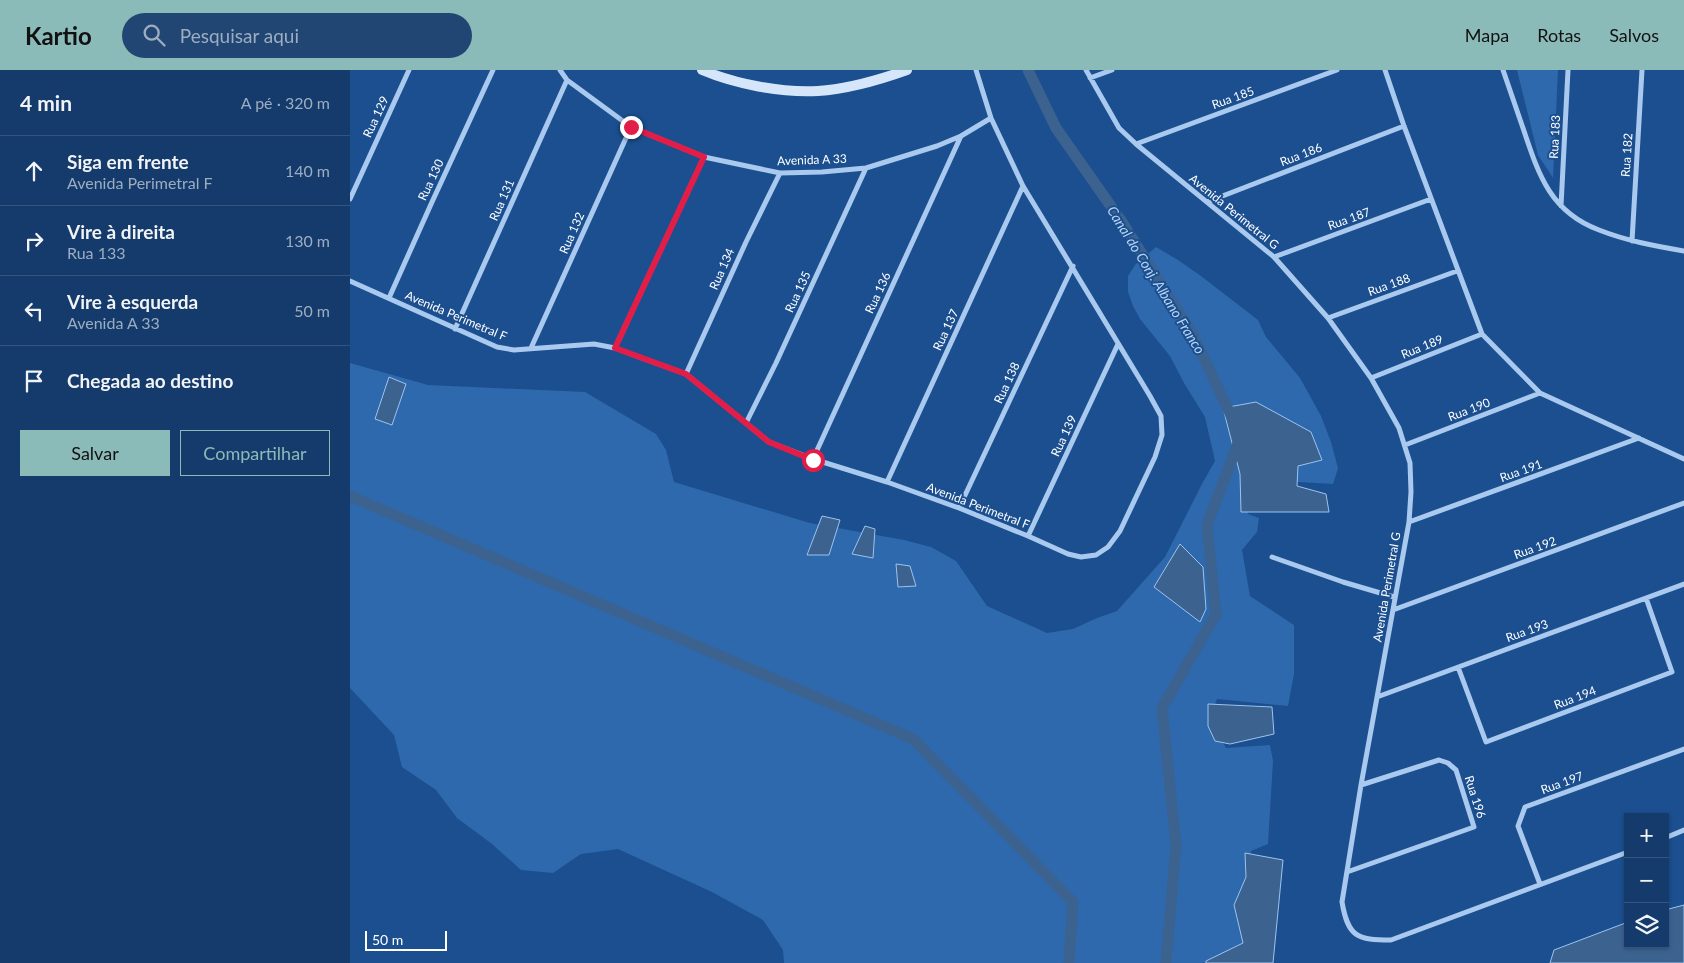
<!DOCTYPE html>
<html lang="pt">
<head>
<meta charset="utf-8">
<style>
	body { margin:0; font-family:Lato,sans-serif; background:#214673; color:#f1f3f6 }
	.controls { position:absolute; right:15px; bottom:15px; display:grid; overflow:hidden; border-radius:0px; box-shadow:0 1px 4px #0004 }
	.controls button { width:45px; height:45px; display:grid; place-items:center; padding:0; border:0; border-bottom:1px solid #33557e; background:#143b6b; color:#f1f3f6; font:25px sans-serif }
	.scale { position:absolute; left:15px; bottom:12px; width:82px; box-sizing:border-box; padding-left:5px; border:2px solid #fff; border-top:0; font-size:14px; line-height:18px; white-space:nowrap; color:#fff; -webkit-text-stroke:4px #1b4f8f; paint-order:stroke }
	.stop { position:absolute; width:15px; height:15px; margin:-11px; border:4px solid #e11d48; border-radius:50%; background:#fff }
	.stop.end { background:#e11d48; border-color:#fff; box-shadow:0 1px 5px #0008 }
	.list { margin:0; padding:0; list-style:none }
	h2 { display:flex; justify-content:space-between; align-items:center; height:65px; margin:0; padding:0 20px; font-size:21px }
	h2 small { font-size:16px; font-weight:400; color:#9dadc1 }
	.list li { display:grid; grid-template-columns:32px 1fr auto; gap:15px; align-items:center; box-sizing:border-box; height:70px; padding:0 20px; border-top:1px solid #33557e }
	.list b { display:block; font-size:19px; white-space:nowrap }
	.list p { margin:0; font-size:16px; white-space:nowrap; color:#9dadc1 }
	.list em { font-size:16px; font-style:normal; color:#9dadc1 }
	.actions { display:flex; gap:10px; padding:15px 20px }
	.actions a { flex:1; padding:11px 0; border:1px solid #8bbbb9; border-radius:0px; text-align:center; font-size:18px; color:#8bbbb9 }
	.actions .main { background:#8bbbb9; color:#111 }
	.icon { flex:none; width:28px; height:28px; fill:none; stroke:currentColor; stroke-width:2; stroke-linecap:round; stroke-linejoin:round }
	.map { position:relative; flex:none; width:1334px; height:893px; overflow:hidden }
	header { display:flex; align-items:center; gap:30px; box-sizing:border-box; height:70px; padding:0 25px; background:#8bbbb9; color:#111 }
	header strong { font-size:24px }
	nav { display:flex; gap:28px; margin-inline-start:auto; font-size:18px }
	.search { width:350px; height:45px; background:#214673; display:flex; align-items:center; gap:12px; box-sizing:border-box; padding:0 18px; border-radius:28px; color:#9dadc1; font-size:19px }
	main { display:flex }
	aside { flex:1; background:#143b6b }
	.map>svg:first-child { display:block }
	.green { fill:#2e69ad }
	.water { fill:#3c6290; stroke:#9cc4f0 }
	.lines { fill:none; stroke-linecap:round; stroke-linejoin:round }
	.canal { stroke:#3c6290; stroke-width:11 }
	.street { stroke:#a9c9ee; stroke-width:5 }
	.secondary { stroke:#d6e6fa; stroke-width:10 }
	.route { stroke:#e11d48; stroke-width:6 }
	.labels { text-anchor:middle; stroke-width:4; stroke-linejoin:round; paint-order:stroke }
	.street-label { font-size:12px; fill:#fff; stroke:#1b4f8f }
	.water-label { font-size:14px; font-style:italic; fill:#b5d3f5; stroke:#1b4f8f }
</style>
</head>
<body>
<header>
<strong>Kartio</strong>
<div class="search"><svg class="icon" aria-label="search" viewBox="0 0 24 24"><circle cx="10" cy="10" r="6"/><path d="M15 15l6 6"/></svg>Pesquisar aqui</div>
<nav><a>Mapa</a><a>Rotas</a><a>Salvos</a></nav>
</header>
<main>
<aside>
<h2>4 min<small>A pé · 320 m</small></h2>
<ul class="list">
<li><svg class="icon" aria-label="ahead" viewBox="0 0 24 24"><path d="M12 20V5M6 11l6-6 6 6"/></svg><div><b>Siga em frente</b><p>Avenida Perimetral F</p></div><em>140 m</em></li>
<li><svg class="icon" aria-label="right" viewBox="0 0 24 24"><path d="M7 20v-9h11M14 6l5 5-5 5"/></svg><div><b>Vire à direita</b><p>Rua 133</p></div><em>130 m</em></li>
<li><svg class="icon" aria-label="left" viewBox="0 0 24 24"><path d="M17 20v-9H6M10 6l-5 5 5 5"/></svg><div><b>Vire à esquerda</b><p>Avenida A 33</p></div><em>50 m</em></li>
<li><svg class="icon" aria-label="arrive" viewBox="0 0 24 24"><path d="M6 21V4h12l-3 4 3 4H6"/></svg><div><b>Chegada ao destino</b></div></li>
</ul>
<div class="actions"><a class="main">Salvar</a><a>Compartilhar</a></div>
</aside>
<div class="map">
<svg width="1334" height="893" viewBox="0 0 1334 893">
	<rect width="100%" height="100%" fill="#1b4f8f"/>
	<path class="green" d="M1167 0H1208L1203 108 1188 85Z
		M806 177 828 190 851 206 908 250 916 267 950 308 971 346 981 372 988 398 983 414 914 410 895 423 898 444 909 448 907 462 892 480 900 526 944 555V604L938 636 867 629 860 649 876 678 920 675 923 691 918 774 901 781 900 838 907 893H434L433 880 413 850 362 822 268 779 231 784 203 803 171 800 142 774 107 748 86 720 52 697 44 665 0 618V293L78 315 235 322 306 364 316 380 324 412 460 453 554 470 581 477 606 491 637 536 697 563 723 559 747 548 767 541 815 487 853 412 865 391 855 347 834 313 820 286 790 249 783 236 778 222V206L785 195Z"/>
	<path class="water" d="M39 307 56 314 42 355 25 349Z
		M906 332 961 362 972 390 948 396 947 416 976 424 979 442H891L890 404 873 338Z
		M472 446 490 450 479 485H457Z
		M515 456 525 459 523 488 502 484Z
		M830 474 853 497 856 539 850 552 804 517Z
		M546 494 560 496 566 516 548 517Z
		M858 634 922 637 924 664 880 674 865 671 858 656Z
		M895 783 933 790 923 893H856V891L893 873 884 835 896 807Z
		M1334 835V893H1200L1204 880 1278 852V874H1315V840Z"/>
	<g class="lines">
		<path class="canal" d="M678 0 706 58 772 152 843 265 884 352
			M0 426 563 669 723 832 719 893
			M816 893 826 775 812 638 866 544 857 455 890 368"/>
		<path class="street" d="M210 0 217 10 281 57 354 87 430 103 472 102 516 98 587 76 611 66 641 48
			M736 0 769 58 786 74 924 187 978 248 1021 308 1049 358 1060 393 1061 422 1059 452 1011 715 992 832C998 867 1007 870 1041 870L1278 782
			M1035 0 1054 56 1132 264 1190 323 1334 389
			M1153 0C1160 20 1167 41 1174 61 1189 106 1201 142 1249 160 1277 171 1305 176 1334 181
			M740 8 762 0
			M786 74 987 0
			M0 129 59 0
			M857 132 1054 56
			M1211 136 1218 0
			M1282 171 1292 0
			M924 187 1081 129
			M0 211 147 277 164 280 244 274 265 278 289 287 336 304 419 372 463 389 537 412 609 438 678 466 718 484 731 487 746 485 758 477 770 461 805 387 812 365 811 346 800 326 673 116 641 48 626 0
			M39 228 82 132 143 0
			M978 248 1107 201
			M105 259 217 10
			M181 278 281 57
			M265 278 354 87
			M336 304 396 172 430 103
			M1021 308 1132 264
			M396 353 426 293 516 98
			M1055 375 1190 323
			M463 389 611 66
			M537 412 673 116
			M609 438 723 196
			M1059 452 1289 368
			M678 466 768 274
			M922 487 993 512 1044 527
			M1043 540 1334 433
			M1108 597 1136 672 1322 602 1296 528
			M1027 627 1334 514
			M1315 768 1334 760
			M997 802 1124 757 1106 700 1098 693 1089 690 1011 715
			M1190 814 1168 756 1175 737 1334 679"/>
		<path class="secondary" d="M352 0C385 14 431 23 468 21 498 19 529 10 557 0"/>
	</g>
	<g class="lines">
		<path class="route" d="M281 57 354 87 265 278 336 304 419 372 463 390"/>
	</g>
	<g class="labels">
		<g class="street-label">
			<text transform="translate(883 28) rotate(-20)" y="4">Rua 185</text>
			<text transform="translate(26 47) rotate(-65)" y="4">Rua 129</text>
			<text transform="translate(1205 67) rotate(-87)" y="4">Rua 183</text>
			<text transform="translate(951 85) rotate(-21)" y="4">Rua 186</text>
			<text transform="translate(1277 85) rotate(-86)" y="4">Rua 182</text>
			<text transform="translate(462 90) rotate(-2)" y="4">Avenida A 33</text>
			<text transform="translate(81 110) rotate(-65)" y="4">Rua 130</text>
			<text transform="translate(152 130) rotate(-66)" y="4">Rua 131</text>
			<text transform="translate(884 142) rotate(39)" y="4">Avenida Perimetral G</text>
			<text transform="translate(999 149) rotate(-20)" y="4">Rua 187</text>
			<text transform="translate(222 163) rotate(-66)" y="4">Rua 132</text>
			<text transform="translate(372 199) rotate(-66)" y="4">Rua 134</text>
			<text transform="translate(1039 215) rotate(-20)" y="4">Rua 188</text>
			<text transform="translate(448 222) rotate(-65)" y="4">Rua 135</text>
			<text transform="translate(528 223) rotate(-65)" y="4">Rua 136</text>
			<text transform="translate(106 246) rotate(23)" y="4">Avenida Perimetral F</text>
			<text transform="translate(596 260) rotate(-65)" y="4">Rua 137</text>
			<text transform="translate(1072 277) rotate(-22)" y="4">Rua 189</text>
			<text transform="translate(657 313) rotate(-65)" y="4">Rua 138</text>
			<text transform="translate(1119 340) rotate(-21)" y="4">Rua 190</text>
			<text transform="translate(714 366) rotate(-65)" y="4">Rua 139</text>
			<text transform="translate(1171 401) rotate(-20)" y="4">Rua 191</text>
			<text transform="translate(628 436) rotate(21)" y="4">Avenida Perimetral F</text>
			<text transform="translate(1185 478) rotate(-20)" y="4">Rua 192</text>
			<text transform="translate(1037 517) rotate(-80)" y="4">Avenida Perimetral G</text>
			<text transform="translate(1177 561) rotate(-20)" y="4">Rua 193</text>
			<text transform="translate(1225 628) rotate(-21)" y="4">Rua 194</text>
			<text transform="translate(1212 713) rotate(-20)" y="4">Rua 197</text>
			<text transform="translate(1125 727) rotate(72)" y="4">Rua 196</text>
		</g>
		<g class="water-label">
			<text transform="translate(806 210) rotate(58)" y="5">Canal do Conj. Albano Franco</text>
		</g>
	</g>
</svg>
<div class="controls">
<button>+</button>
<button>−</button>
<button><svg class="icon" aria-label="layers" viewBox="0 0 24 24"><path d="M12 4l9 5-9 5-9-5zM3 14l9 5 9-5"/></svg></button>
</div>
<div class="scale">50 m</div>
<div class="stop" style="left:463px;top:390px"></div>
<div class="stop end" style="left:281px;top:57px"></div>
</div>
</main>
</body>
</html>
